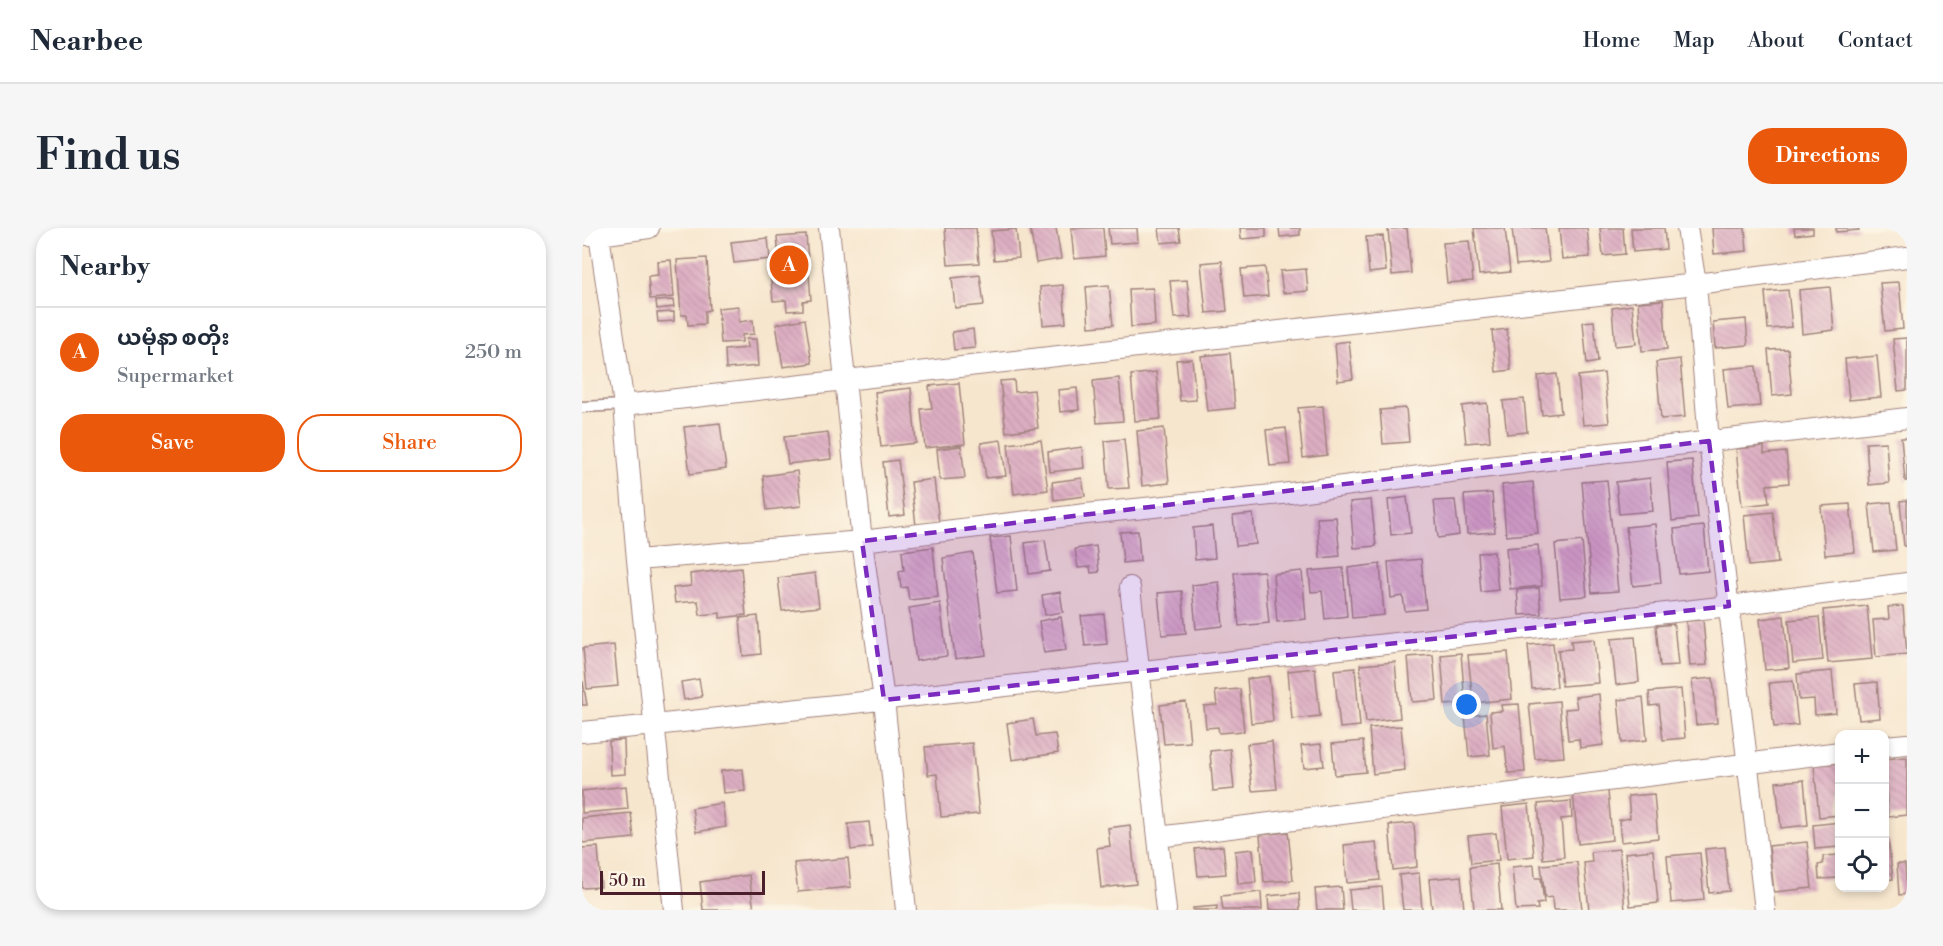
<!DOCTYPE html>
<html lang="en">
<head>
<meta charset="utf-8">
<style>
	body { margin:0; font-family:"Libre Bodoni","Noto Sans Myanmar",serif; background:#f6f6f7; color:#1f2937 }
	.controls { position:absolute; right:18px; bottom:18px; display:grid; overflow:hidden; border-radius:12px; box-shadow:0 3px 9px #0003 }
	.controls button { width:54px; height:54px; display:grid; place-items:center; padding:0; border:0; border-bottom:2px solid #e0e1e3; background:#fff; color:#1f2937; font:30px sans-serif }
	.scale { position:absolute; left:18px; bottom:15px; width:165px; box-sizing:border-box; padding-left:6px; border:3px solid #4a1f2b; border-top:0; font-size:16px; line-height:21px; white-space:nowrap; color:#4a1f2b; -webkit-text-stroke:4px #fcf5e5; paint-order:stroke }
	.you { position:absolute; left:885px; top:477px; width:21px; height:21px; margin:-15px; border:4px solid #fff; border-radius:50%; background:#1a73e8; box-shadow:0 0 0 9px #1a73e833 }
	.badge { display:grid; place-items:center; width:39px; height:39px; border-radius:50%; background:#ea580c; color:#fff; font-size:20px; font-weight:700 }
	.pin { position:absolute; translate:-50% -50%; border:3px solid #fff; box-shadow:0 2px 6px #0006 }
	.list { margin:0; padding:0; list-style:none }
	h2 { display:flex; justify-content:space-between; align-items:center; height:78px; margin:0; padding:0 24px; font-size:26px }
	h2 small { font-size:20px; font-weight:400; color:#747a83 }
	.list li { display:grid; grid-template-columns:39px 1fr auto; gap:18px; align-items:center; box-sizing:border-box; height:90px; padding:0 24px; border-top:2px solid #e0e1e3 }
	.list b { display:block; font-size:22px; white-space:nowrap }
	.list p { margin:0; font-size:20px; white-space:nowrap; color:#747a83 }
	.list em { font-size:20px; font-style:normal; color:#747a83 }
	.actions { display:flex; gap:12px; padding:18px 24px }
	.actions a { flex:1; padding:14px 0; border:2px solid #ea580c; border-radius:24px; text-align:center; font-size:21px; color:#ea580c }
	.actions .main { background:#ea580c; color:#fff }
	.icon { flex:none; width:33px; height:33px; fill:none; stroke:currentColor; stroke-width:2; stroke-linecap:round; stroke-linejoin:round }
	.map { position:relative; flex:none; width:1325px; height:682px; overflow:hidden; border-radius:24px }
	header { display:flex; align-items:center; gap:36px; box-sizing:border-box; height:84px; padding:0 30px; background:#fff; border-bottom:2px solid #e0e1e3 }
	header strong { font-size:28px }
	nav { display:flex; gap:33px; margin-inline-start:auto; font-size:21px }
	.intro { display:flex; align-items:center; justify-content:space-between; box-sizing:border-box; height:144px; padding:0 36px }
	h1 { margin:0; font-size:42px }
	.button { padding:15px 27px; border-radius:24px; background:#ea580c; color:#fff; font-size:21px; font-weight:700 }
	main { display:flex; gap:36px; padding:0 36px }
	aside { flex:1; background:#fff; border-radius:24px; box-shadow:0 3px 9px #0003 }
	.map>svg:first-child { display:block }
	.building { fill:url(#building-back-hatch) }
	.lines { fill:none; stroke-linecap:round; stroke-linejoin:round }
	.lane-casing { stroke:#a0827c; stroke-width:13 }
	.street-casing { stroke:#a0827c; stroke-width:22 }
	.lane { stroke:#fff; stroke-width:10 }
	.street { stroke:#fff; stroke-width:20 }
	.marked { fill:#7b2cbf; fill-opacity:0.2; stroke:#7b2cbf; stroke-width:4.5; stroke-dasharray:12 8; stroke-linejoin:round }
</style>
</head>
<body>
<header>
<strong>Nearbee</strong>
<nav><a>Home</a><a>Map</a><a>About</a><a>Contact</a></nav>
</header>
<div class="intro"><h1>Find us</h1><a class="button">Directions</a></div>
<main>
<aside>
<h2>Nearby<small></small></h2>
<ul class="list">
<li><span class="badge">A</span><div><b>ယမုံနာ စတိုး</b><p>Supermarket</p></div><em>250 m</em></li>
</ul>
<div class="actions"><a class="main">Save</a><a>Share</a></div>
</aside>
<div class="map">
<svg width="1325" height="682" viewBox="0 0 1325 682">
	<defs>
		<pattern id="building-back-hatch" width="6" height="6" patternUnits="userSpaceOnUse" patternTransform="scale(1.5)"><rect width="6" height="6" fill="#ddaec2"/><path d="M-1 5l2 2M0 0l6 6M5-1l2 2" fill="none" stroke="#bf95a7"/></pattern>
	</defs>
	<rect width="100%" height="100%" fill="#fcf5e5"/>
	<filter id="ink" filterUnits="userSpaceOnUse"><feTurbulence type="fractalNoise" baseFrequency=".0167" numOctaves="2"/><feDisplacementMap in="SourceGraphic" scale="12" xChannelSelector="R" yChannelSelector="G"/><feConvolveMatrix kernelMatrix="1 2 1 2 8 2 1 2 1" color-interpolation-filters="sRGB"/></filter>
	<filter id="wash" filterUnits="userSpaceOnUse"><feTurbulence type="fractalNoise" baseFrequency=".008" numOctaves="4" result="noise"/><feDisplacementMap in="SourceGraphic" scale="24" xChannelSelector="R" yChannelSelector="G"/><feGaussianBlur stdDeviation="1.35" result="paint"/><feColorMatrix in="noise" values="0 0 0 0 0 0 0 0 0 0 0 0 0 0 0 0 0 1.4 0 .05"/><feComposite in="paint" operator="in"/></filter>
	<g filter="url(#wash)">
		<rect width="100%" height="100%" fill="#f7e6ce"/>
		<g id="blocks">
			<path class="building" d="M363 0H394L397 35 366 37Z
				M448 0H474L479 31 454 35Z
				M489 0H521L523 28 492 31Z
				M526 0H555L556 14 528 16Z
				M577 0H597L599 13 579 15Z
				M658 0H684V9L659 11Z
				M697 0H718V7L698 9Z
				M825 0 829 45 810 47 806 1Z
				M892 0H923L928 44 897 47Z
				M930 0H963L967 34 934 37Z
				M977 0H1005L1008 29 980 31Z
				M1018 0H1041L1043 26 1021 28Z
				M1049 0H1082L1084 21 1051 24Z
				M1130 0H1163L1165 23 1132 26Z
				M1212 0H1231V5L1213 7Z
				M1254 0H1276L1277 2 1254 4Z
				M434 1 437 30 412 32 409 3Z
				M224 7 229 72 221 73V82L205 83 204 72 191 73 188 42 198 41 195 9Z
				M801 8 804 43 787 45 784 9Z
				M186 10 188 31 152 35 149 14Z
				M887 13 891 53 865 55 861 15Z
				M125 30 128 82 123 83V96L106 97 105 87H99L95 32Z
				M89 32 92 69 68 71 66 48 76 47 75 33Z
				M640 33 645 83 624 85 619 35Z
				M683 39 686 68 662 70 659 41Z
				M724 41 726 63 701 65 698 43Z
				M398 47 402 77 373 80 370 50Z
				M605 52 609 89 592 90 588 53Z
				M1317 54 1321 101 1303 103 1298 55Z
				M481 57 484 95 461 97 458 59Z
				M527 57 531 97 507 99 504 59Z
				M1248 59 1252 102 1220 106 1217 62Z
				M571 60 573 97 549 99 547 61Z
				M1206 62 1210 99 1186 101 1183 64Z
				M91 72 92 79 75 81 74 73Z
				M1081 72 1085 121 1060 123 1056 74Z
				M1050 77 1054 116 1033 118 1030 80Z
				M156 78 157 94 171 92 172 106 160 107V114L139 115 136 80Z
				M92 84V93L76 94 75 85Z
				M223 91 230 135 201 139 194 96Z
				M1164 91 1166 117 1133 120 1131 94Z
				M1012 93 1016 134 1005 136 1001 94Z
				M391 101 393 120 372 122 370 104Z
				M925 101 929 142 914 144 910 103Z
				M1325 110V162L1316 163 1311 111Z
				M164 111H174L176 138 144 141 143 122 165 120Z
				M767 113 771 151 756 153 753 115Z
				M1206 121 1210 166 1190 168 1186 122Z
				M648 125 653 180 625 183 619 128Z
				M1295 128 1299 169 1267 172 1263 131Z
				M610 131 614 172 598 173 594 132Z
				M1098 131 1103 189 1079 191 1074 134Z
				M1174 138 1178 178 1146 181 1142 141Z
				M574 144 579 191 553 193 549 147Z
				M1022 145 1027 195 1001 197 996 148Z
				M975 146 979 185 960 187 956 148Z
				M537 150 541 193 515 195 511 153Z
				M432 152 433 164 452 162 456 200 424 204 418 153Z
				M377 155 383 216 343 220 339 181 350 180 347 158Z
				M329 160 334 215 299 219 293 164Z
				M495 160 497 182 478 184 476 162Z
				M942 171 945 204 925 206 921 173Z
				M905 175 908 213 884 215 880 178Z
				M741 178 745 227 721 230 716 180Z
				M824 180 827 214 801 216 798 182Z
				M138 195 144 241 108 246 102 199Z
				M582 200 587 255 560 258 555 203Z
				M704 200 708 236 688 238 684 202Z
				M246 204 249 231 206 236 202 209Z
				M1319 210H1325V253H1323Z
				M542 211 547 260 527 261 523 213Z
				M419 212 424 248 404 250 399 215Z
				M459 212 466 262 432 266 426 216Z
				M1304 214 1307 255 1287 257 1284 215Z
				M379 218 383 250 358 252 355 221Z
				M1182 218V226L1204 224 1207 255 1185 257 1187 275 1160 278 1154 221Z
				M500 219 502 240 468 244 466 224Z
				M316 232 323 287 307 289 301 234Z
				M1110 232 1116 290 1090 293 1085 234Z
				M215 243 219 278 185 282 181 248Z
				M500 250 503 268 472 272 470 254Z
				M1068 250 1071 283 1037 286 1034 254Z
				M352 251 357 295 334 298 329 254Z
				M1025 252 1036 363 1010 365 1000 254Z
				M951 254 956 305 924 308 920 257Z
				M910 265 913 304 885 306 882 267Z
				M825 269 829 305 809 307 806 272Z
				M789 272 794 318 772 320 768 274Z
				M873 272 877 307 856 310 852 273Z
				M1325 272V318H1322L1318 273Z
				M1309 274 1314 322 1292 324 1287 276Z
				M1268 276 1273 324 1243 327 1239 278Z
				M1191 284 1196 335 1167 338 1162 287Z
				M671 286 674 316 654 318 651 288Z
				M754 289 758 328 738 330 735 290Z
				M1073 296 1079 355 1051 358 1044 299Z
				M630 298 633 330 613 332 611 300Z
				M1122 298 1126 343 1097 346 1092 301Z
				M556 303 558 333 541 335 538 304Z
				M429 308 435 363 415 365 408 310Z
				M463 312 468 343 447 346 443 315Z
				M1000 313 1005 368 978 370 973 316Z
				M956 317 960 358 928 361 924 320Z
				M514 318 517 344 509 345 508 339 496 340 493 321Z
				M351 319 356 369 327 372 325 359 319 360 317 343 322 342 320 323Z
				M912 324 916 362 899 364 896 325Z
				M391 325 404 427 373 431 361 330Z
				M839 331 844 381 823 383 821 368 809 370 806 334Z
				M798 336 802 387 770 390 766 340Z
				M159 340 164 387 138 390V385L118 387 116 373 93 375 91 360 109 358 108 346Z
				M761 340 765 388 743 391 740 363 729 364 727 343Z
				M682 343 687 395 657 398 652 345Z
				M720 343 724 391 695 394 691 346Z
				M233 345 237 379 200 383 196 350Z
				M637 354 641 398 614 401 610 357Z
				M957 360 959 386 937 387 935 362Z
				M600 363 604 405 580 407 576 365Z
				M478 364 481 384 463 387 460 367Z
				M358 375 365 428 334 433 327 380Z
				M1285 378 1290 431 1246 435 1241 382Z
				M1321 378 1325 426 1294 429 1291 392 1307 391 1306 379Z
				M522 386 525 416 503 418 499 388Z
				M176 388 179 426 161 428 158 390Z
				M1202 388 1207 440 1183 442 1178 391Z
				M479 389 484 422 462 425 457 393Z
				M1237 389 1241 432 1211 435 1207 392Z
				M1121 392 1125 437 1108 438 1104 393Z
				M1092 396 1096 437 1078 438 1074 398Z
				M1053 409 1057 454 1034 457 1029 411Z
				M1012 411 1016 455 980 458 976 422 990 421 989 413Z
				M971 415 975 459 950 461 946 417Z
				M32 417 36 458 5 461 1 420Z
				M926 424 930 471 891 475 886 427Z
				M879 425 883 475 863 477 859 427Z
				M851 427 855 472 830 474 826 429Z
				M813 434 818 490 784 494 778 437Z
				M733 440 738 488 710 491 706 443Z
				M773 440 778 498 758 500 752 442Z
				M1250 443 1254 485 1233 487 1232 471 1217 472 1215 446Z
				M687 448 691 493 669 495 665 451Z
				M1131 450 1135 495 1114 497 1110 452Z
				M117 451 120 469 102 472 99 454Z
				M1211 453 1216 497 1192 499 1187 455Z
				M1 454 5 477H0V455Z
				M1295 454 1298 490 1277 492 1273 456Z
				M658 461 662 503 637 505 636 499 624 500 622 478 635 477 633 463Z
				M1099 461 1103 510 1081 512 1077 477 1068 478 1067 464Z
				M1017 466 1021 517 998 520 997 511 986 512 983 481 995 480 993 469Z
				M1061 469 1065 512 1040 515 1036 472Z
				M977 473 982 529 953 531 947 476Z
				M604 474 608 514 582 516 578 477Z
				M937 476 943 544 926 545 923 518 911 520 908 484 920 483 919 477Z
				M904 486 908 527 887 529 883 488Z
				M451 491 454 508 473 506 476 525 430 532 425 495Z
				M819 498 823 542 791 546 787 500Z
				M42 512 43 546 28 547 27 513Z
				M690 513 695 561 670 563 665 516Z
				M781 513 784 544 753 547 750 516Z
				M390 515 397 586 359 589 355 546 346 547 343 519Z
				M739 516 742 538 722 540 719 518Z
				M648 521 652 561 631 563 628 523Z
				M1325 529V587L1306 589 1302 531Z
				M1258 535V587L1237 589 1232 537Z
				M161 541 163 563 141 565 139 543Z
				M1222 552 1226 597 1199 600 1194 554Z
				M44 558 46 581 0 585V563Z
				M1026 563 1030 612 996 616 991 566Z
				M1072 566 1076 610 1039 614 1037 592 1048 590 1046 568Z
				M989 573 990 590 979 591 982 629 961 631 956 576Z
				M140 575 144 599 114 604 110 580Z
				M947 576 952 628 925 631 920 579Z
				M49 585 52 610 0 615V590Z
				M287 594 290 619 269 622 266 596Z
				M1258 594V619L1233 621 1231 597Z
				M832 595 835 639 811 642 807 597Z
				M548 597 554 656 519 660 515 620 528 618 526 600Z
				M706 604 711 652 682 654 678 607Z
				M914 605 917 632 889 635 886 608Z
				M1306 611 1311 651 1302 652V612Z
				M794 614 798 652 765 655 762 617Z
				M1225 614 1230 660 1192 664 1187 618Z
				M641 618 644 646 616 648 613 621Z
				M16 619 19 659 0 660V620Z
				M1143 619 1147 663 1127 665 1123 621Z
				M671 621 674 654 656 656 653 623Z
				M1037 621 1043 682H1007L1002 635 1010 634 1009 624Z
				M1071 622 1076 675 1048 678 1043 625Z
				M1118 625 1122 672 1089 675 1085 628Z
				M1258 627V650L1237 651 1236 637 1241 636V628Z
				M266 630 269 659 216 664 212 635Z
				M995 634 1000 682H971L970 669 963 670 959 637Z
				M915 636 919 682H892L888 639Z
				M1315 636H1323L1325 666 1317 667Z
				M952 637 953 650H959L962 675 955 676 956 681 934 682 930 639Z
				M837 645 840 682H821L817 647Z
				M167 647 172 682H121L118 654Z
				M879 648 882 682H850L847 651Z
				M759 659 761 682H735L733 661Z
				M800 659 802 682H769L767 662Z
				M679 664 680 682H641L639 668Z
				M717 665 718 682H687L686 668Z
				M635 678V682H611V680Z"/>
		</g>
	</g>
	<g filter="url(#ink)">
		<use href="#blocks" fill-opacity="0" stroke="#a0827c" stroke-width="1.5"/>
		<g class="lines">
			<defs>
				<path id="lane" d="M0 179 42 177"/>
				<path id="street" d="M16 0 42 177 55 332 92 682
					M247 0 280 313 302 472 324 682
					M1105 0 1114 56 1127 213 1183 682
					M0 7H17L67 0
					M42 177 1114 56 1325 29
					M55 332 280 313 504 286 700 266 899 240 1325 190
					M548 359 584 682
					M0 504 73 497 1147 378 1325 355
					M1302 518 1325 516
					M576 609 1258 524"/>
			</defs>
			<use href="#lane" class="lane-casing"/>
			<use href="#street" class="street-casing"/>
			<use href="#lane" class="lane"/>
			<use href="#street" class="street"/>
		</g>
	</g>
	<path class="marked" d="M1127 213 1147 378 302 472 280 313Z"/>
</svg>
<div class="controls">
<button>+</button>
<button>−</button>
<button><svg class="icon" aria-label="locate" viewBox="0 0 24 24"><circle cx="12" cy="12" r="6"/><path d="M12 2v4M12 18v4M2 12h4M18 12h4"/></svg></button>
</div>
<div class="scale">50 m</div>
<div class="you"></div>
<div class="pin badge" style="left:207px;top:37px">A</div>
</div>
</main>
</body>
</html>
